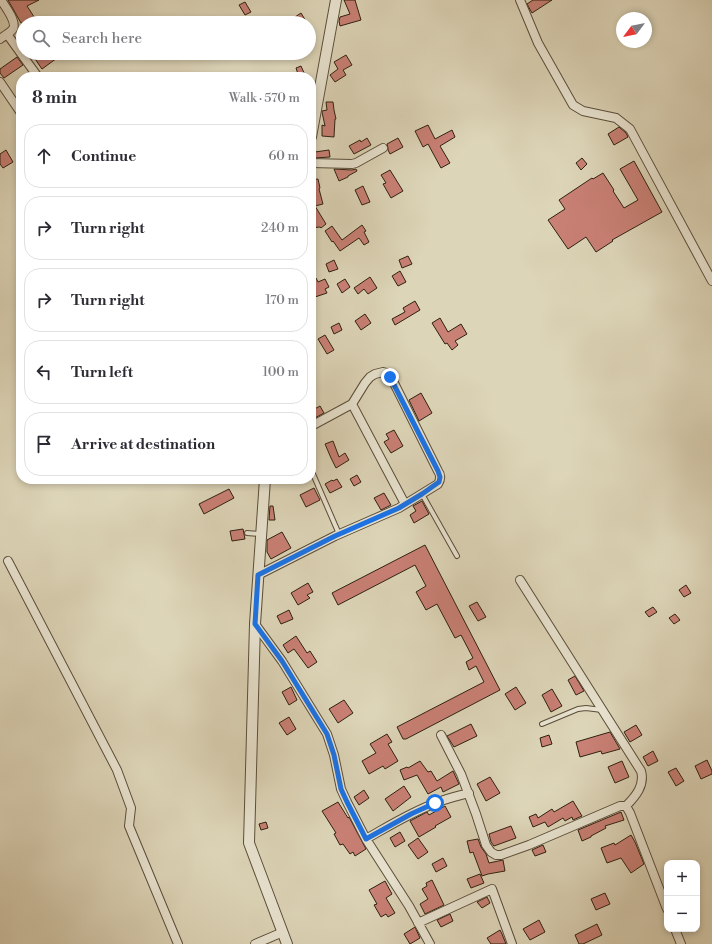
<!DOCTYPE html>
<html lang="en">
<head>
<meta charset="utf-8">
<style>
	body { margin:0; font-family:"Libre Bodoni",serif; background:#f7f7f7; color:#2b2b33 }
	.controls { position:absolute; right:12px; bottom:12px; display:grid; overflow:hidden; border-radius:8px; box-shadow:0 2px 6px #0003 }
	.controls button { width:36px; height:36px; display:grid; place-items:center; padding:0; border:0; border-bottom:1px solid #e1e1e2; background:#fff; color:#2b2b33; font:20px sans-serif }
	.compass { position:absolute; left:616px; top:12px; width:36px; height:36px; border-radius:50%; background:#fff; box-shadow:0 2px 6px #0003; rotate:238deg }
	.stop { position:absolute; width:12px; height:12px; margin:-9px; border:3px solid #1a73e8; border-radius:50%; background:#fff }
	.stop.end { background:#1a73e8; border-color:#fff; box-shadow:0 1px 4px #0008 }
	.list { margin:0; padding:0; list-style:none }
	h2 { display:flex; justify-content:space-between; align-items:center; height:52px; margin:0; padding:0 16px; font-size:17px }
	h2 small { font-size:13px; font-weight:400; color:#7c7c81 }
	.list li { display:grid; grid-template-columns:26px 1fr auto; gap:12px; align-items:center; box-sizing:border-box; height:64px; margin:0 8px 8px; padding:0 8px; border:1px solid #e1e1e2; border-radius:16px }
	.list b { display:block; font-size:15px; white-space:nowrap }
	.list em { font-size:13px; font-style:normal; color:#7c7c81 }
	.icon { flex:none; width:22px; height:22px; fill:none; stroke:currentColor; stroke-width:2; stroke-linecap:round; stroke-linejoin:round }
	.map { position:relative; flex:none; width:712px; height:944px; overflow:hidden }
	.search { position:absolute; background:#fff; box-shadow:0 2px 6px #0003; left:16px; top:16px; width:300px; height:44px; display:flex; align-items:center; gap:10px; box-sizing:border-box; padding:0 14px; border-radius:22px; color:#7c7c81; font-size:15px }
	.panel { position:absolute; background:#fff; box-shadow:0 2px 6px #0003; left:16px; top:72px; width:300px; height:412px; border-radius:16px }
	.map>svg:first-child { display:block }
	.building { fill:#c98075; stroke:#2e2010 }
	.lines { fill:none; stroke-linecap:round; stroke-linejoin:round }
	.service-casing { stroke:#5a4d3a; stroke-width:6 }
	.minor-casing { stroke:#5a4d3a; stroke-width:10 }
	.tertiary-casing { stroke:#5a4d3a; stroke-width:12 }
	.service { stroke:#e9e4d1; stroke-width:4 }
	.minor { stroke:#e9e4d1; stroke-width:8 }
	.tertiary { stroke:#e9e4d1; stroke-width:10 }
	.route { stroke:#1a73e8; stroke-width:5 }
</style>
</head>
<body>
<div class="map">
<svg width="712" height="944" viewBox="0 0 712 944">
	<rect width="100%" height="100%" fill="#ddd5b8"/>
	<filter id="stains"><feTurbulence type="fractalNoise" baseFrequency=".005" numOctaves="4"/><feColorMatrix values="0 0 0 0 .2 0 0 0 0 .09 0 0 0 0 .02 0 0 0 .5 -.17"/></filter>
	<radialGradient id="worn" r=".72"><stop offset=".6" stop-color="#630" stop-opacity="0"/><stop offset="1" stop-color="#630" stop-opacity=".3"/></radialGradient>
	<path class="building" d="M8 0H39L27 6 38 23H21Z
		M344 0H355L361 20 340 26 339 21 340 17 350 14Z
		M533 0H552L532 13 527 4Z
		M245 2 251 12 245 15 239 5Z
		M301 13 307 23H299L295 17Z
		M31 53H54L57 58 42 69Z
		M346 55 352 65 343 70 346 75 335 82 330 75 338 69 334 62Z
		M17 57 23 65 4 78 0 73V69Z
		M301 66 305 75 299 77 296 68Z
		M326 102H333L334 110 336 119H335L334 137 322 136V125L325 126 322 112V111L327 110Z
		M428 125 435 139 452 130 455 137 440 146 450 163 441 168 428 144 423 147 415 131Z
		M619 127 626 133 628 137 614 145 608 134Z
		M367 138 371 145 354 154 349 146 360 140 361 142Z
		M398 138 403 147 390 154 388 150V148L387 144Z
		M6 150 13 162 3 168 0 164V154Z
		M329 150 330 157 315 158V152Z
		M582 158 587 164 581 170 576 163Z
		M634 161 662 212 612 240 613 241 596 252 586 237 568 249 548 220 565 209 559 200 592 178 593 179 603 173 614 190 613 191 624 208 638 200 620 169Z
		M334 169 352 170 356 169 357 171 348 176V177L339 181Z
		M390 170 403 191 391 198 383 184 386 183 381 175Z
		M318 179 320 188 319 189 323 204 315 206 326 224 321 228 320 227 311 228V180Z
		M363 186 370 202 362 205 355 190Z
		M362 225 366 231 364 232 369 242 364 245 359 238 340 251 333 241 332 242 325 231 332 226 342 240Z
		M408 256 412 264 402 268 399 260Z
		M334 260 338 269 329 272 326 264Z
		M400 271 406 282 398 286 392 276Z
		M370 277 377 288 368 294 364 289 358 294 354 288Z
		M316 278 318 282 325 279 329 287 325 289 327 293 315 297 311 288V281Z
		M345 279 350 287 342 293 337 284Z
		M415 301 420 310 395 325 392 319 405 312 403 308Z
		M365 314 371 323 361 330 355 321Z
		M440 318 448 332 461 324 467 334 455 341 458 345 452 350 447 343 445 344 432 323Z
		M339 323 342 330 334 334 331 327Z
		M325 335 334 350 327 354 318 339Z
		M421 393 432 413 419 421 409 400Z
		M320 406 324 413 313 419 311 414V411Z
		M394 430 403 446 391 453 384 442 389 439 386 434Z
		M333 441 339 457 345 453 349 460 336 468 331 458 325 444Z
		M357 475 361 482 354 486 350 479Z
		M337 479 342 487 330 493 325 484 332 480 333 481Z
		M314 488 320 500 306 507 300 495Z
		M229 489 234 498 204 514 199 504Z
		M384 493 391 505 381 510 374 498Z
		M422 501 429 514 414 523 410 515 416 511 413 506Z
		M270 506H273L275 520H269Z
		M243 529 245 539 232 541 230 531Z
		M282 532 291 548 271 559 267 552V540Z
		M425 545 500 690 406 739H403L397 727 484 682 476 666 469 670 466 662 473 658 461 635 455 638 437 604 426 610 416 592 426 586 415 565 338 605 332 593Z
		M308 583 313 592 307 595 310 598 298 605 291 593Z
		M686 585 691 593 684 597 679 590Z
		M477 602 486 617 478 621 469 606Z
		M653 607 657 612 649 617 645 612Z
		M289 610 293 619 281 624 277 616Z
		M675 614 680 620 674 624 669 618Z
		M296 636 307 653 310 651 317 662 308 668 294 649 288 653 283 645Z
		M575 676 584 691 576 695 568 680Z
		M291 687 297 700 289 705 282 692Z
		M516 687 526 703 515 710 505 694Z
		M552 689 562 706 551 712 542 695Z
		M344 700 353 713 338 723 329 709Z
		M289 717 296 729 287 735 279 723Z
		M471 724 477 736 454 747 447 736Z
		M636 725 642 735 630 742 624 732Z
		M610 732 620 749 602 754 601 751 580 757 576 742Z
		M387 734 392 742 388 744 398 761 385 769 383 766 369 774 362 761 376 753 370 744Z
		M549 735 552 744 542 747 540 738Z
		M653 751 658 761 648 766 643 757Z
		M707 760 712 771V774L701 779 695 766Z
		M420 761 428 772 431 771 437 781 453 771 459 784 443 792 441 787 428 794 417 775 404 780 400 770 407 767 408 768Z
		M622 761 629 777 615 783 608 767Z
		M676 768 684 781 676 786 668 772Z
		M490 777 500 793 486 801 477 784Z
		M404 786 411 797 393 811 385 799Z
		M364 790 369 798 359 805 354 797Z
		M573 801 582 816 573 820 572 817 565 821 563 818 548 827 545 822 533 827 529 817 536 814 538 818 552 809 554 812Z
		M338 802 348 818 349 817 366 849 355 856 353 852 350 854 343 844 340 845 334 834 336 833 322 811Z
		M445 806 451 817 435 826 436 827 419 837 410 821 427 812 429 815Z
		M621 812 624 820 605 826 606 828 591 836V837L582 841 578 830Z
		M266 822 268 828 261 830 259 824Z
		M511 826 516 838 494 846 491 842 489 834Z
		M400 832 405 841 395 847 390 838Z
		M631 835 635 842 644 864 631 873 621 858 607 863 601 848 614 843 615 845Z
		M418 838 428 852 418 859 408 845Z
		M478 839 481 847 486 854 489 863 503 860 505 871 488 874 482 876 473 852 470 853 467 841Z
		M543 845 546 852 535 856 532 850Z
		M443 858 447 866 436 872 432 864Z
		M480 874 484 883 471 888 467 879Z
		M432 880 444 905 425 914 420 904 428 899 422 889 427 886 426 883Z
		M385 881 392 894 386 898 395 913 388 917 386 914 381 917 374 905 377 904 369 890Z
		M605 893 610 904 596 910 591 899Z
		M487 897 490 903 482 908 477 902Z
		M450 914 453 921 441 927 437 920Z
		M539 920 545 932 530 940 523 929Z
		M597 924 602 935 583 944H579L575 935Z
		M415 927 420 938 410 944 404 934Z
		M500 930 502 934 506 944H491L487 938Z"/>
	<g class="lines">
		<defs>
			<path id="service" d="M313 474 339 534
				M422 494 457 556
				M247 533 261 534
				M542 724 578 709 586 708 602 710"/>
			<path id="minor" d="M520 0 538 43 573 105 583 111 616 118 630 129 712 281
				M7 34 38 77
				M0 39C4 36 10 33 13 29 17 22 5 6 1 0
				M0 82 21 113
				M311 163 352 164 356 163 383 148
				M352 404 405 504
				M8 561 117 770 131 808 129 826 178 944
				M258 575 335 536 399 508 438 484C441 479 441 475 438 471L393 381 387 373 383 372 375 374 370 377 365 383 352 404 315 424
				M520 580 641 771C645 785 636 796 626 806
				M255 624 282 661 327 734 334 755 341 789 347 802 366 839 409 906 430 944
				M441 735 461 774 476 814 486 845 491 852 496 855H501L529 845 620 806H626L630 813 667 909
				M366 839C389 826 411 812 436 803 447 798 458 796 469 793
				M418 923 492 889 512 944
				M675 929 681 944
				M255 944 283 932"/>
			<path id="tertiary" d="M311 137 336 0
				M265 479 255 624 249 843 287 944"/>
		</defs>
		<use href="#service" class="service-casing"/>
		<use href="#minor" class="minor-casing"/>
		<use href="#tertiary" class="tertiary-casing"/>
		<use href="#service" class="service"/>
		<use href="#minor" class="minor"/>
		<use href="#tertiary" class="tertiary"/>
	</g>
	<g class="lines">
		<path class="route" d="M390 377 438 471 440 477 439 482 422 494 399 508 335 536 258 575 255 624 282 661 327 734 334 755 341 789 347 802 366 839 411 814 435 803"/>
	</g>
	<rect width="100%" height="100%" filter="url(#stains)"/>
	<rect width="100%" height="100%" fill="url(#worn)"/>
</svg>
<div class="controls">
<button>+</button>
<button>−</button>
</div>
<svg class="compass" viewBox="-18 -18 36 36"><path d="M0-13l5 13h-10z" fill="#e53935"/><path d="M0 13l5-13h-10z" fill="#7c7c81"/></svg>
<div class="stop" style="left:435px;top:803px"></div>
<div class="stop end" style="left:390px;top:377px"></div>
<div class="search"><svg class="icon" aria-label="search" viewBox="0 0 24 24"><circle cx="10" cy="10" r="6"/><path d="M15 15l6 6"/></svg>Search here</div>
<section class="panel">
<h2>8 min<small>Walk · 570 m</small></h2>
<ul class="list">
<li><svg class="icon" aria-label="ahead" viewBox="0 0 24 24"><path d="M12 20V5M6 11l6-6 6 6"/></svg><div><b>Continue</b></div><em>60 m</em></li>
<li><svg class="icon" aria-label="right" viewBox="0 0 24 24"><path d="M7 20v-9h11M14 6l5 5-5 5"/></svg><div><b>Turn right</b></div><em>240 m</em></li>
<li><svg class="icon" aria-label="right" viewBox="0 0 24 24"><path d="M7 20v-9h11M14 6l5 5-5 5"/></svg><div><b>Turn right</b></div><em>170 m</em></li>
<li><svg class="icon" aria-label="left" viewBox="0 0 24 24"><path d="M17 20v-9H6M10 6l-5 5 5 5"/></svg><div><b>Turn left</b></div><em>100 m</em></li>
<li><svg class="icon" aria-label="arrive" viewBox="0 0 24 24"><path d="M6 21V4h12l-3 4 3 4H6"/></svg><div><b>Arrive at destination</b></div></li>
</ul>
</section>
</div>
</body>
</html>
